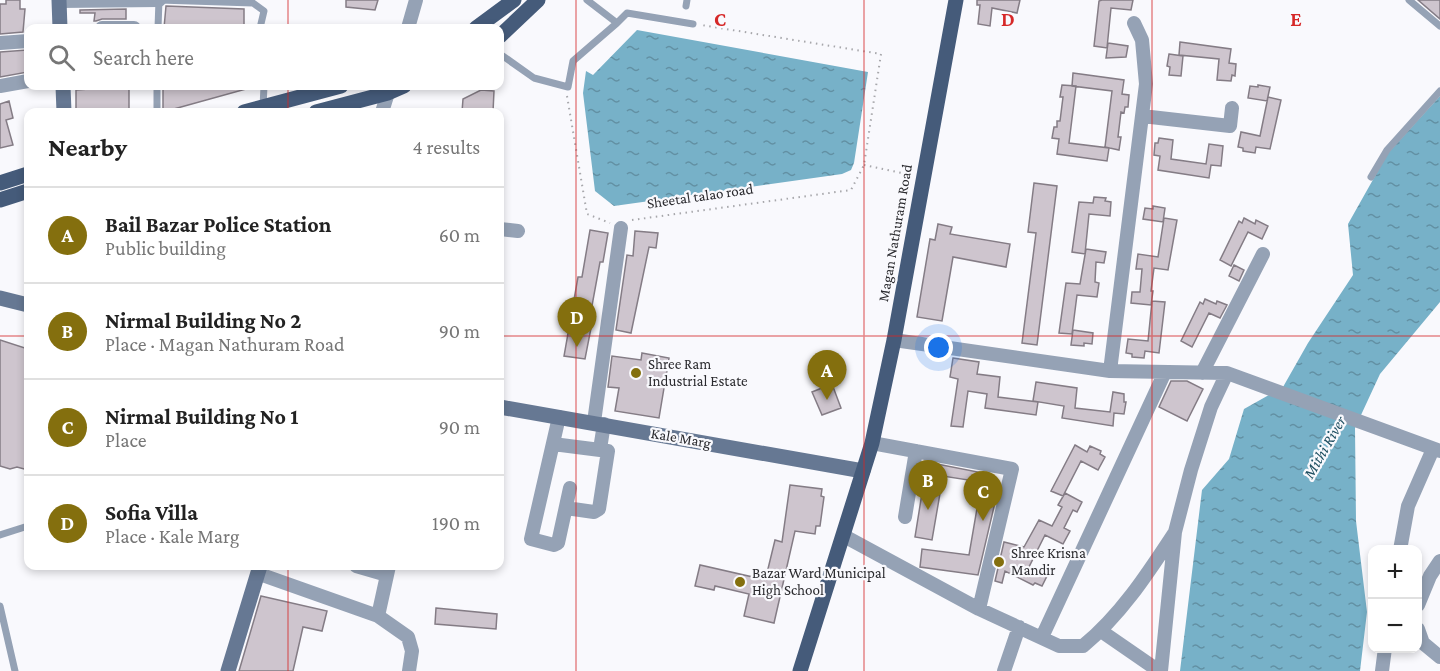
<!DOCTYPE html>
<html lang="en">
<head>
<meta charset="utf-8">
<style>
	body { margin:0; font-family:"Crimson Pro",serif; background:#f2f2f2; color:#222 }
	.controls { position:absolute; right:18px; bottom:18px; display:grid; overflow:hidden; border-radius:12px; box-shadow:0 3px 9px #0003 }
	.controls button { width:54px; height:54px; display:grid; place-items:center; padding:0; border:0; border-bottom:2px solid #e0e0e0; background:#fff; color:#222; font:30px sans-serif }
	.you { position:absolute; left:939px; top:348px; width:21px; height:21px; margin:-15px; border:4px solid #fff; border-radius:50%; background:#1a73e8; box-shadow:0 0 0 9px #1a73e833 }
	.badge { display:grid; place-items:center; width:39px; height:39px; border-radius:50%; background:#846f0e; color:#fff; font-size:20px; font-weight:700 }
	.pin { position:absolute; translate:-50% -50px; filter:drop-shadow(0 2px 3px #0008) }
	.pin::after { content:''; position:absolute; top:32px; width:21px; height:18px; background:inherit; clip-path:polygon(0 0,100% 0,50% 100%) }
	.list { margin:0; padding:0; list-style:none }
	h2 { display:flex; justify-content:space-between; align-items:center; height:78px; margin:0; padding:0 24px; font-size:26px }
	h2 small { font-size:20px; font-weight:400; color:#767676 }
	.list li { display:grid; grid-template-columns:39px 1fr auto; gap:18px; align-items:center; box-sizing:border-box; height:96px; padding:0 24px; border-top:2px solid #e0e0e0 }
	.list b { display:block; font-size:22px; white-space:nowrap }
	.list p { margin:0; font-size:20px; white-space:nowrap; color:#767676 }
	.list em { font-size:20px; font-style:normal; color:#767676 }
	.icon { flex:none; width:33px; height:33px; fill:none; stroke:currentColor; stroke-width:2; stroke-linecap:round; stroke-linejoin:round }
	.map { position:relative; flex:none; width:1440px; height:671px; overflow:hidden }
	.search { position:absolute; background:#fff; box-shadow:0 3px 9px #0003; left:24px; top:24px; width:480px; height:66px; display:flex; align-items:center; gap:15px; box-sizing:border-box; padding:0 21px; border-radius:12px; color:#767676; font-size:22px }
	.panel { position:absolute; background:#fff; box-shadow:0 3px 9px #0003; left:24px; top:108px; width:480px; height:462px; border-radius:12px }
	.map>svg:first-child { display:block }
	.water { fill:url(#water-ripples) }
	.building { fill:#cec5ce; stroke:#847c85; stroke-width:1.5 }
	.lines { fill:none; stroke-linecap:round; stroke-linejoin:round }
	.path { stroke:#a7a7ab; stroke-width:2; stroke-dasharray:1.5 4.5; stroke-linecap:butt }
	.lane { stroke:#95a2b5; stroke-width:7 }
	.street { stroke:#95a2b5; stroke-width:14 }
	.secondary { stroke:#667893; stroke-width:15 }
	.primary { stroke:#455b7a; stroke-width:15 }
	.grid { fill:none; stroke:#d62828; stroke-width:1.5; stroke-opacity:0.55 }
	.poi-dot { fill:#846f0e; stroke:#f9f9fd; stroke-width:2 }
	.labels { text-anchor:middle; stroke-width:4.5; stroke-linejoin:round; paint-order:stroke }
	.street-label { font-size:15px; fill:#2a2a2e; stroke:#f9f9fd }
	.poi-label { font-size:15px; fill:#2a2a2e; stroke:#f9f9fd; text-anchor:start }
	.water-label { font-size:16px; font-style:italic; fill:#215163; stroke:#f9f9fd }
	.grid-label { font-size:20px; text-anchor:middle; font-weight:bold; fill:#d62828; stroke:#f9f9fd; stroke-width:4.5; stroke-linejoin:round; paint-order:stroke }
</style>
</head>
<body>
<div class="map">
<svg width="1440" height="671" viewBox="0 0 1440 671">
	<defs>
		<pattern id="water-ripples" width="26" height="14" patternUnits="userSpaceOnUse" patternTransform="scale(1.5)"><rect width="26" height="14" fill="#77b1c8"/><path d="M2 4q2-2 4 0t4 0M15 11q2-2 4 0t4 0" fill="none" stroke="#6290a3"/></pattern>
	</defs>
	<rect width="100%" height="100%" fill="#f9f9fd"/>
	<path class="water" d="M637 30 868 72 854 163 851 170 842 174 614 206 595 191 583 93 586 71 593 75Z
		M1440 96V302L1380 374 1355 428 1356 521 1367 612 1360 671H1180L1202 490 1229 459 1244 409 1283 387 1308 343 1353 275 1348 224 1388 153Z"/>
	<path class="building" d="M6 0H20V9H25L23 32 0 34V4H6Z
		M346 0H378L375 10 346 7Z
		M977 0H1020L1017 13 992 8 990 26 978 24 980 5H977Z
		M1102 0H1133L1131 10 1111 8 1107 48 1094 46 1099 1Z
		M1418 0H1440V19Z
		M166 6 244 9V28H164Z
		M126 9V19H102L96 21H94L95 13H80V10Z
		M1180 42 1231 49 1229 63 1236 64 1235 76 1232 75 1231 81 1217 80 1219 59 1179 55Z
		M1108 43 1128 46 1126 57 1106 58Z
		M27 50 28 72 0 77V52Z
		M1169 54 1183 56 1181 76 1169 75 1170 67 1167 66Z
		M1073 73 1124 80 1122 94 1129 95 1128 107H1125L1124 113 1121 112 1118 137H1121L1119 150 1105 147 1112 91 1072 86Z
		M1062 85 1076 86 1069 143 1109 148 1107 161 1057 154 1059 139 1052 138 1054 127H1057V121H1060L1063 97H1060Z
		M1258 85 1270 87 1267 101 1248 98 1250 86 1258 87Z
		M129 86V112H76V90Z
		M163 86H245L246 89 163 112Z
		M481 90 494 91 493 112H462L463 99Z
		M1268 97 1281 100 1270 149 1256 147 1255 153 1243 151V148L1238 147 1241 132 1260 136Z
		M9 101 13 118 6 120 13 145 0 148V104Z
		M1159 138 1173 140 1171 159 1206 164 1209 144 1223 146 1221 166 1211 165 1209 178 1158 170 1160 156 1154 155 1155 143H1158Z
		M1034 183 1057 186 1037 345 1022 343 1036 233 1028 232Z
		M1094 197 1106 198 1105 201 1111 202 1110 216 1089 214 1085 254 1072 252 1079 202 1093 203Z
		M1153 206 1165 208 1163 222 1143 219 1145 208 1153 209Z
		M1164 218 1177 220 1168 270 1154 268 1151 291H1153L1151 305 1131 303 1132 292H1140L1142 269H1136L1138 254 1158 257Z
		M1244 218 1255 224 1256 220 1268 226 1262 239 1248 232 1231 266 1220 260 1239 221 1242 223Z
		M938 224 952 227 950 234 1010 244 1006 267 953 257 942 321 917 317 930 239 935 240Z
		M590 230 608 233 603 262H600L589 322 592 323 585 359 564 356 578 277H582Z
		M635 231 658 233 656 248 649 247 631 333 616 330 627 255 633 256Z
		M1086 249 1106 252 1104 263 1096 262 1095 282 1099 283 1097 297 1077 295 1072 334 1059 333 1066 283 1080 284Z
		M1234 265 1244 270 1239 281 1229 276Z
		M1205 299 1216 304 1217 301 1227 305 1220 318 1209 313 1192 347 1181 341 1200 302 1203 304Z
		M1152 301 1165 302 1159 353 1145 351 1144 358 1132 357V354L1126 353 1128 339 1148 341Z
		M1073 330 1093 333 1092 344 1084 343V346L1071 345Z
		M0 340 28 349 26 387 28 388V470L17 467 10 469 0 466Z
		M642 353 669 358 659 418 615 411 619 388 608 387 612 356 641 360Z
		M953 358 979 362 977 374 1000 377 998 397 1038 402 1036 415 985 408 987 394 968 391 963 427 951 426 958 379 950 377Z
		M1171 381H1187L1203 389 1187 421 1159 407Z
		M1036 382 1077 388 1075 408 1110 412 1113 392 1124 394V402H1126L1124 414 1114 413 1113 426 1062 418 1064 406 1033 401Z
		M832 384 841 408 822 415 812 392Z
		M1075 445 1087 452 1090 446 1101 451 1100 454 1105 457 1098 470 1081 461 1063 496 1051 491Z
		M927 462 988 474 987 483 943 476 932 540 915 537Z
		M790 485 822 489 821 496 824 497 820 526H816L815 534 795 531 774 623 744 616 749 594 715 586 714 590 695 586 700 565 753 577 754 574 766 577 775 540 782 542Z
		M980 491 997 494 978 575 920 567 922 549 969 555Z
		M1065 493 1082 502 1077 512 1073 510 1064 528 1070 531 1063 544 1045 535 1029 567 1047 576 1042 586 1035 583 1033 585 1005 571 1002 583 995 581 1004 542 1024 547 1039 520 1052 526 1062 507 1058 505Z
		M261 596 327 611 322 631 303 627 293 671H239Z
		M436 608 497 614 496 629 435 624Z"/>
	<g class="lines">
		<path class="path" d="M567 96 587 214 610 223
			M864 165 911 175
			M632 220 851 190 864 165 881 54 701 25"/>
		<path class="lane" d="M587 0 617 23 627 13 693 24
			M1409 0 1440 26
			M686 6 687 0
			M158 28 159 0 253 3 264 11 260 28
			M500 54 534 78 568 87 573 61 617 23
			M263 107 264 86
			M157 112V86
			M1371 177 1387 150 1440 91
			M0 535 28 526
			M0 606 15 671"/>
		<path class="street" d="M59 1 159 0
			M102 28H134
			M408 28 416 0
			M0 43 28 41
			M0 86 28 81
			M382 112 388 93
			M1142 116 1230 126 1232 108
			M500 229 518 231
			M894 340 1110 371 1227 373 1440 451
			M1110 371 1146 84 1142 40 1134 23
			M1202 373 1263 254
			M559 417 531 539 554 545 558 543 570 488
			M594 422 621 228
			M872 443 1012 469 979 609
			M553 444 608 451 599 509 594 512 566 508
			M600 449 604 424
			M905 517 916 451
			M844 536 979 609 1059 646H1083C1121 615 1148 573 1175 532
			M1400 550 1408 506 1433 449
			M356 566 387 575
			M389 566 378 616 408 637 412 651 409 671
			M265 576 378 616
			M1418 605 1430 576 1440 561
			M1418 629 1423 643 1440 657
			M1101 631 1159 671
			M1042 637 1165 372
			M1004 671 1019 627
			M1161 671 1175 532 1191 470 1211 407 1227 373
			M1382 671 1385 648"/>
		<path class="secondary" d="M59 0 60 28
			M63 86 64 112
			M0 298 28 305
			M500 407 863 471
			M228 671 260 566"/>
		<path class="primary" d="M476 28 514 0
			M500 36 538 0
			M244 112 341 86
			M316 112 388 93 404 86
			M0 183 28 174
			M0 200 28 191
			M800 671 872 443 894 340 956 0"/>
	</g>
	<path class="grid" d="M288 0V28M576 0V671M864 0V671M1152 0V671M288 86V112M0 336H28M500 336H1440M288 566V671"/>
	<g class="poi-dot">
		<circle cx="636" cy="373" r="6"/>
		<circle cx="999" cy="562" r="6"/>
		<circle cx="740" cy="582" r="6"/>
	</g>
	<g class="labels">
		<g class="street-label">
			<text transform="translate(700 196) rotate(-8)" y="5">Sheetal talao road</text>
			<text transform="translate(895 233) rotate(-80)" y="5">Magan Nathuram Road</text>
			<text transform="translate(681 438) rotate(10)" y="5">Kale Marg</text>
		</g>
		<g class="poi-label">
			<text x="648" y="369">Shree Ram<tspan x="648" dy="17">Industrial Estate</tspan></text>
			<text x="1011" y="558">Shree Krisna<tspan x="1011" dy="17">Mandir</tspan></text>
			<text x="752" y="578">Bazar Ward Municipal<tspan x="752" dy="17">High School</tspan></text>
		</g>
		<g class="water-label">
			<text transform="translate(1324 447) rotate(-60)" y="6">Mithi River</text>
		</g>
	</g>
	<g class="grid-label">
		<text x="720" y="26">C</text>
		<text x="1008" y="26">D</text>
		<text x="1296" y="26">E</text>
	</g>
</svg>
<div class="controls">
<button>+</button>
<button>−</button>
</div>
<div class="you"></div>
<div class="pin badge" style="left:827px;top:400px">A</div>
<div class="pin badge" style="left:928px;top:510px">B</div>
<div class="pin badge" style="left:983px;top:521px">C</div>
<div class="pin badge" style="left:577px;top:347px">D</div>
<div class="search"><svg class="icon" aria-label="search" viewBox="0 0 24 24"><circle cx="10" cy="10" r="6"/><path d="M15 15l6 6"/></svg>Search here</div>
<section class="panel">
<h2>Nearby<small>4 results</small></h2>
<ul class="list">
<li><span class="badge">A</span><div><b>Bail Bazar Police Station</b><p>Public building</p></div><em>60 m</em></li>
<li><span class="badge">B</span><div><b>Nirmal Building No 2</b><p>Place · Magan Nathuram Road</p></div><em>90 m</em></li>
<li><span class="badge">C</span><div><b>Nirmal Building No 1</b><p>Place</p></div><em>90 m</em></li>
<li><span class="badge">D</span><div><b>Sofia Villa</b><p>Place · Kale Marg</p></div><em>190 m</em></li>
</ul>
</section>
</div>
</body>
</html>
